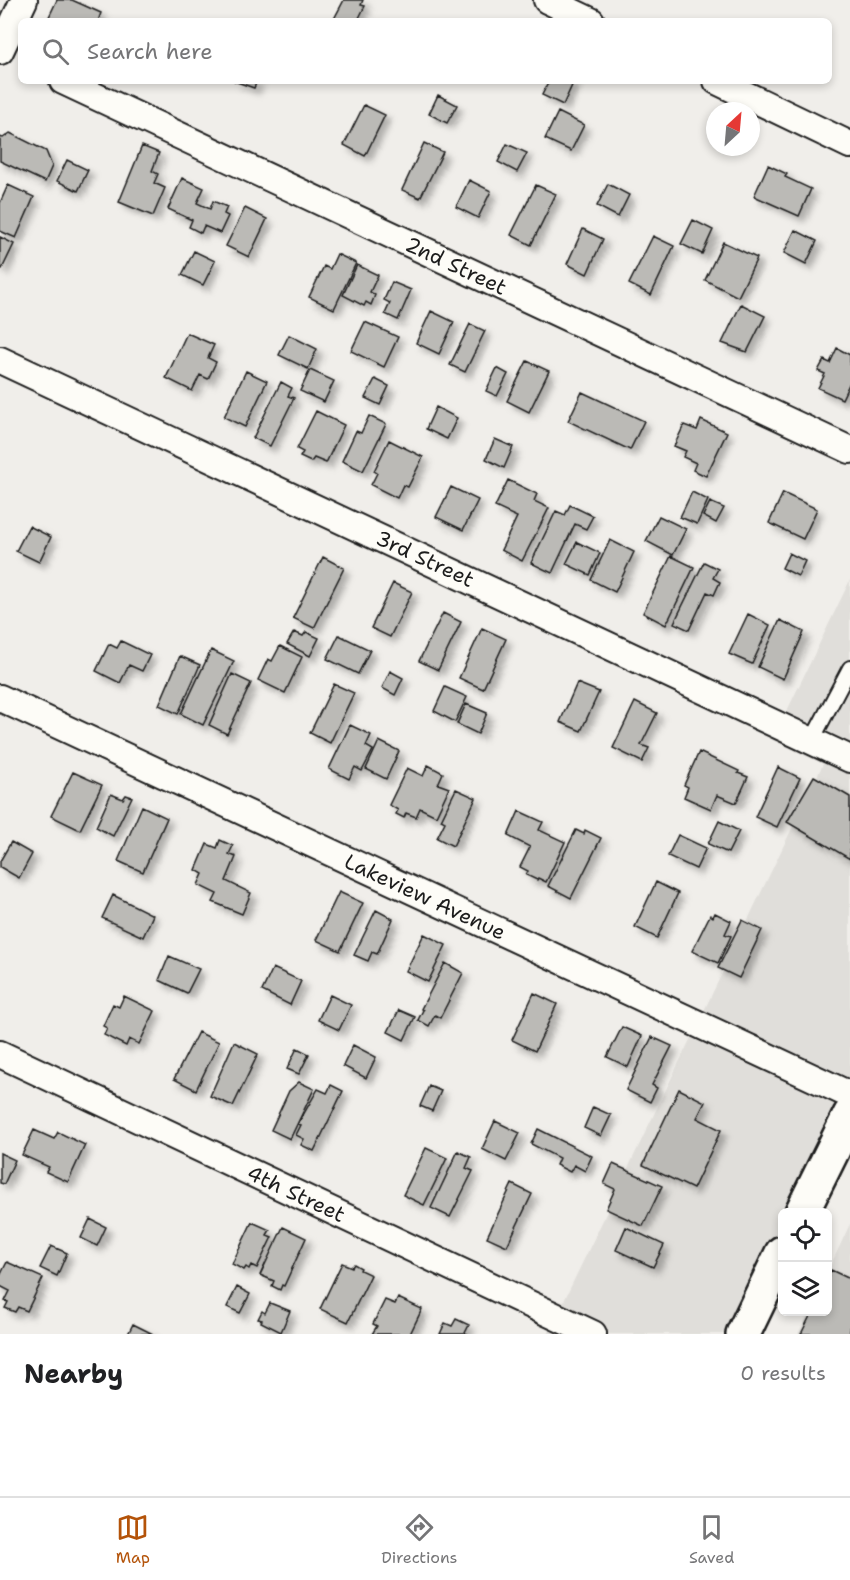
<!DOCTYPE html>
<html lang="en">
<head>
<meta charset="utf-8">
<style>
	body { margin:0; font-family:"Shantell Sans",sans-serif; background:#f6f6f6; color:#202124 }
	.controls { position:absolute; right:18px; bottom:18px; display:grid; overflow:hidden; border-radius:9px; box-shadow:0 3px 9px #0003 }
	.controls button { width:54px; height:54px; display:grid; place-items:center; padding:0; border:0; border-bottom:2px solid #e0e0e0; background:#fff; color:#202124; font:30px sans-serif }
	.compass { position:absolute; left:706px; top:102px; width:54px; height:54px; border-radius:50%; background:#fff; box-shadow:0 3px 9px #0003; rotate:26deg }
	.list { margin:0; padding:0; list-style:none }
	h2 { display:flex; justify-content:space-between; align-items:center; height:78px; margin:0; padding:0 24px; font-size:26px }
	h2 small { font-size:20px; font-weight:400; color:#757577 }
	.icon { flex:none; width:33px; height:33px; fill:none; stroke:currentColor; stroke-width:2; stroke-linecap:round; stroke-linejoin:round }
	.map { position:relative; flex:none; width:850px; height:1334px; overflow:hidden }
	.search { position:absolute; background:#fff; box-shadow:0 3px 9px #0003; left:18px; right:18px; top:18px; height:66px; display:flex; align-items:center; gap:15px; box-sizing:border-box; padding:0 21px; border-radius:9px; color:#757577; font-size:22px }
	.sheet { height:162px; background:#fff }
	nav { display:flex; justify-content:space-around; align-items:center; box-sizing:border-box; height:84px; border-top:2px solid #e0e0e0; background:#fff; font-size:16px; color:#757577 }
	nav a { display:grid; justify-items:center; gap:3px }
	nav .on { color:#b45309 }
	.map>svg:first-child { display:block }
	.built { fill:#e0deda }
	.building { fill:#bbbab6; stroke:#1c1c1c; stroke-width:1.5; filter:url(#shadow) }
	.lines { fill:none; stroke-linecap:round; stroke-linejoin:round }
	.service-casing { stroke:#1c1c1c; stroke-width:18 }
	.minor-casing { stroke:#1c1c1c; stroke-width:30 }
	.trunk-casing { stroke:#1c1c1c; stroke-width:38 }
	.service { stroke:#fdfcf7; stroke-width:14 }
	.minor { stroke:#fdfcf7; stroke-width:26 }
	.trunk { stroke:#fdfcf7; stroke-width:33 }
	.labels { text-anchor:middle; stroke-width:5; stroke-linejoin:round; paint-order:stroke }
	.street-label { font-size:21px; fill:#1c1c1c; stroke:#fdfcf7 }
</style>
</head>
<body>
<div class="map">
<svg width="850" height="1334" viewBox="0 0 850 1334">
	<defs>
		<filter id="shadow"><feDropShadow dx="5.5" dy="5.5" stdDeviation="3" flood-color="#0004"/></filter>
	</defs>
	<rect width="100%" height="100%" fill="#f0eeea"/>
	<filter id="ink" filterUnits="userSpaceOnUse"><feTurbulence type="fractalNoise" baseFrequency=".0167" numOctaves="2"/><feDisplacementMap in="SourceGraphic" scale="12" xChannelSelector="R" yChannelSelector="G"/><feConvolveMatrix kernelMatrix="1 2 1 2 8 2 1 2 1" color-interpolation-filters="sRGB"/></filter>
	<g filter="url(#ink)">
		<path class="built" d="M850 580V1086L789 1212H782V1227L731 1334H548L823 764 773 740Z
			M850 1224V1334H798L809 1312H828V1271Z"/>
		<path class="building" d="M57 0H72L101 13 98 21H47Z
			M344 0H363L361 5 365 6 359 18 366 21H338L334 19Z
			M234 81H257L254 88Z
			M549 81H574L563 105 542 95Z
			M438 95 457 105 447 123 429 114Z
			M364 105 385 115 365 156 344 145Z
			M558 112 584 125 571 151 545 139Z
			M10 133 46 151 52 166 45 182 0 161V137L3 138Z
			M424 143 443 152 420 198 402 190Z
			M507 144 527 153 517 172 498 162Z
			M142 146 159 153 152 171 158 174 154 183 165 188 153 216 119 202Z
			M67 160 88 170 78 191 57 181Z
			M768 165 787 174 785 177 811 189 799 216 754 196Z
			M182 178 204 188 197 203 210 209 213 201 227 207 224 214 228 216 220 233 204 226 201 233 189 227 192 220 168 209Z
			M469 180 491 191 478 218 456 207Z
			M608 184 629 195 618 217 597 206Z
			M8 185 34 197 16 238 0 231V203Z
			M536 185 556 194 531 245 511 235Z
			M245 208 267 219 249 257 226 246Z
			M693 220 713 230 702 254 681 244Z
			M583 229 603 239 587 274 567 264Z
			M795 230 817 241 806 264 784 253Z
			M653 236 674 246 651 295 629 284Z
			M0 237 14 244 2 269 0 268Z
			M723 242 757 258 738 297 705 280Z
			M194 251 215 261 203 285 182 275Z
			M337 254 356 263 334 309 309 297 324 266 330 269Z
			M357 265 378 275 370 292 375 295 371 305 366 302 364 306 343 295Z
			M392 282 411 290 398 320 385 314 390 303 384 300Z
			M741 304 765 316 747 352 722 343Z
			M431 311 454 322 439 354 416 343Z
			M365 322 398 337 384 367 351 351Z
			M470 324 485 331 465 372 450 365Z
			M187 333 214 345 208 358 216 362 208 379 200 375 192 391 166 378Z
			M289 335 317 349 308 369 279 355Z
			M837 348 850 355V382L842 399 818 388 825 374 818 371 824 360 830 363Z
			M527 361 549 371 529 412 507 401Z
			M497 368 508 374 497 396 486 391Z
			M310 370 334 381 324 402 300 391Z
			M246 371 267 381 245 427 224 417Z
			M375 379 389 386 380 405 365 398Z
			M281 382 292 388 288 396 294 398 270 446 253 438Z
			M582 392 644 421 630 450 568 421Z
			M436 407 457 418 447 439 426 429Z
			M316 411 344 425 326 463 314 458 311 462 300 457 303 452 297 449Z
			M369 416 386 424 363 471 342 461 356 431 361 433Z
			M701 420 727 432 706 476 693 470 696 463 683 457 686 451 674 446 684 425 697 430Z
			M495 439 513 447 504 468 486 459Z
			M389 440 423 457 408 487 403 485 397 498 371 485 377 473 374 471Z
			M508 480 537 494 534 501 549 508 522 561 501 550 517 517 495 507Z
			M451 487 478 500 463 530 436 517Z
			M692 492 708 500 697 524 680 517Z
			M783 493 817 509 803 539 769 523Z
			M710 502 724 508 716 523 703 516Z
			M570 505 593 516 586 529 575 524 552 573 531 563 556 511 565 515Z
			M659 516 686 529 673 555 646 541Z
			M29 526 51 537 39 562 16 551Z
			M610 540 634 552 615 592 591 580Z
			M577 542 600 553 590 575 566 564Z
			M789 553 805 561 798 576 782 568Z
			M671 556 694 567 666 625 643 613Z
			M323 557 344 568 314 628 293 618Z
			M704 562 718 569 713 578 720 582 714 595 707 592 689 630 674 623Z
			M393 583 412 592 390 637 371 628Z
			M443 613 461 622 438 670 419 661Z
			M748 614 770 625 752 664 729 654Z
			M780 620 804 632 783 679 758 667Z
			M482 628 506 639 483 689 459 678Z
			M294 632 303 636 306 632 319 638 310 656 287 644Z
			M339 635 370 650 358 674 327 659Z
			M121 641 150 655 142 671 129 665 120 683 96 671 109 644 117 648Z
			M280 646 302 657 285 693 258 680 268 659 272 661Z
			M211 650 234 661 203 725 181 714Z
			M180 656 200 665 178 714 159 705Z
			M390 671 403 678 395 695 382 688Z
			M232 674 251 683 227 734 209 725Z
			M577 683 599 692 581 731 560 722Z
			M334 684 354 693 330 743 310 733Z
			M445 687 467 697 455 722 434 711Z
			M635 702 657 713 641 745 649 748 642 762 613 748Z
			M466 704 487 713 478 734 457 724Z
			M350 725 371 735 366 746 373 750 362 771 355 767 349 779 329 769Z
			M379 741 399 751 386 779 366 769Z
			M699 752 739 771 738 773 748 777 736 803 717 795 711 809 684 797 688 787 684 785Z
			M428 765 443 773 438 784 449 788 436 816 420 808 416 817 406 813 404 818 396 814 398 810 389 805 407 768 423 776Z
			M778 767 800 778 777 827 755 817Z
			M73 772 102 785 80 830 51 816Z
			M814 776 850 797V859L787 822Z
			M456 789 476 798 453 846 437 838 445 822 441 820Z
			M111 794 123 799 126 795 132 797 113 836 96 827Z
			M142 806 167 818 143 872 118 861Z
			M519 811 543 822 539 830 565 842 546 882 538 878 537 880 526 875 528 871 520 867 530 847 508 836Z
			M719 821 739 831 728 853 708 844Z
			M576 830 584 834 585 830 601 838 571 898 548 886Z
			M678 835 706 848 696 869 668 856Z
			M220 840 233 846 229 854 236 857 226 881 251 893 242 914 213 902 217 894 198 885 203 874 196 870 207 844 217 848Z
			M11 842 32 854 19 878 0 867V861Z
			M656 882 678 893 657 938 635 927Z
			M339 892 363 903 340 951 316 940Z
			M113 895 153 915 143 937 102 918Z
			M376 910 393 919 377 954 372 952 368 961 354 955Z
			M715 913 731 921 725 934 731 936 718 963 692 951 710 915 713 917Z
			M742 920 762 930 739 978 718 968Z
			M424 934 446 945 428 982 406 971Z
			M169 956 199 969 187 993 159 980Z
			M445 963 463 973 440 1018 435 1015 429 1026 418 1020 423 1010 421 1009Z
			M273 968 301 981 290 1005 262 991Z
			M534 993 557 1004 535 1051 512 1040Z
			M330 995 351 1005 339 1030 318 1020Z
			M124 996 155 1011 139 1044 129 1039 126 1046 104 1035 107 1028 103 1026 113 1004 119 1007Z
			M399 1010 415 1017 404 1040 388 1032Z
			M622 1027 642 1036 628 1067 607 1057Z
			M198 1032 219 1042 196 1090 174 1079Z
			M652 1037 672 1046 652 1085 657 1088 650 1102 626 1090Z
			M234 1042 258 1054 233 1106 210 1096Z
			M353 1045 376 1057 366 1078 343 1066Z
			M297 1048 309 1054 299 1074 287 1069Z
			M299 1082 314 1089 290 1139 271 1130 289 1091Z
			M331 1085 343 1091 314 1151 301 1145 304 1139 296 1135 301 1125 298 1124 318 1089 327 1093Z
			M429 1086 441 1091 432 1111 420 1106Z
			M679 1089 705 1102 697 1118 721 1130 693 1189 643 1165Z
			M593 1107 611 1115 601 1136 584 1128Z
			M495 1121 520 1133 506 1161 482 1149Z
			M538 1129 592 1156 585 1171 574 1165 570 1172 556 1165 559 1158 531 1144Z
			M34 1130 54 1139 58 1132 85 1145 68 1182 46 1172 49 1167 22 1155Z
			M426 1148 447 1158 424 1205 403 1195Z
			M458 1151 471 1157 466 1168 473 1171 450 1217 431 1208Z
			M0 1153 15 1160 4 1184 0 1183Z
			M613 1164 662 1186 643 1226 606 1209 615 1189 604 1184Z
			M512 1184 532 1194 507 1246 487 1237Z
			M90 1219 106 1227 97 1246 81 1238Z
			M252 1222 270 1230 267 1235 272 1237 257 1268 251 1265 249 1269 246 1267 244 1270 232 1264Z
			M283 1227 306 1238 284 1286 282 1285 280 1290 272 1286 274 1281 260 1275Z
			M626 1227 664 1245 653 1267 616 1250Z
			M51 1246 67 1253 57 1276 40 1268Z
			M7 1262 43 1278 27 1311 18 1307 15 1312 5 1308 8 1302 5 1301 10 1291 0 1286V1276Z
			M342 1263 352 1267 354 1264 361 1268 360 1270 371 1275 348 1322 320 1309Z
			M831 1270 850 1279V1334H801L812 1312H828V1278Z
			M237 1287 250 1294 240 1313 227 1307Z
			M398 1298 422 1309 410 1334H372L377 1326 373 1324 385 1300 395 1304Z
			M270 1303 290 1311 281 1332 261 1322 262 1320 258 1319 262 1311 265 1313Z
			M456 1319 469 1325 465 1333 468 1334H440L445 1323 452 1326Z
			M133 1324 153 1334H128Z"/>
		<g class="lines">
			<defs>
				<path id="service" d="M812 740 850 668"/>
				<path id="minor" d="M547 0 591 21
					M0 51 24 0
					M63 81 850 450
					M717 81 850 145
					M0 360 850 759
					M0 698 850 1095
					M0 1054 593 1334"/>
				<path id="trunk" d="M802 1212 850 1115
					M743 1334 782 1253"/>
			</defs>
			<use href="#service" class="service-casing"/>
			<use href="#minor" class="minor-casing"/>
			<use href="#trunk" class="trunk-casing"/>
			<use href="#service" class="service"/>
			<use href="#minor" class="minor"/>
			<use href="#trunk" class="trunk"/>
		</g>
	</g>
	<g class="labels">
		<g class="street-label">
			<text transform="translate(456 266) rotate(25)" y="7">2nd Street</text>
			<text transform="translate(425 559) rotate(25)" y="7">3rd Street</text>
			<text transform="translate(425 897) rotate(25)" y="7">Lakeview Avenue</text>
			<text transform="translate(296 1194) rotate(25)" y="7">4th Street</text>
		</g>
	</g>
</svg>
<div class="controls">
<button><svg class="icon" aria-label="locate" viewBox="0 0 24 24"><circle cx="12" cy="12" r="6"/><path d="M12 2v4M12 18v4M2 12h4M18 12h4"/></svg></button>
<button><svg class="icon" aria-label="layers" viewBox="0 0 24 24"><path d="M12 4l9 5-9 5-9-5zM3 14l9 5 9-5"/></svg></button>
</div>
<svg class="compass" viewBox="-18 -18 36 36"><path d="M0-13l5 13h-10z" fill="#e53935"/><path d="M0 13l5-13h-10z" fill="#757577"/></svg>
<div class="search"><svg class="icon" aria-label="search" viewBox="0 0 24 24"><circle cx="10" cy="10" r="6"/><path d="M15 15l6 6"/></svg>Search here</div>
</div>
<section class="sheet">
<h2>Nearby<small>0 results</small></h2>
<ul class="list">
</ul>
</section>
<nav>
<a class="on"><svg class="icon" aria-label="map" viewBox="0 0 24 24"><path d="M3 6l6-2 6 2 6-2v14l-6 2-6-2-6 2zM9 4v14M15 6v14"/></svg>Map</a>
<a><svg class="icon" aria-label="directions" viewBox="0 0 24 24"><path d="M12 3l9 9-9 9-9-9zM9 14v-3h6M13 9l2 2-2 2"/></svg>Directions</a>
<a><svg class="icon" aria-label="saved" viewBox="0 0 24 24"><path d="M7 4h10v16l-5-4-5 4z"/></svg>Saved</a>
</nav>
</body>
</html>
